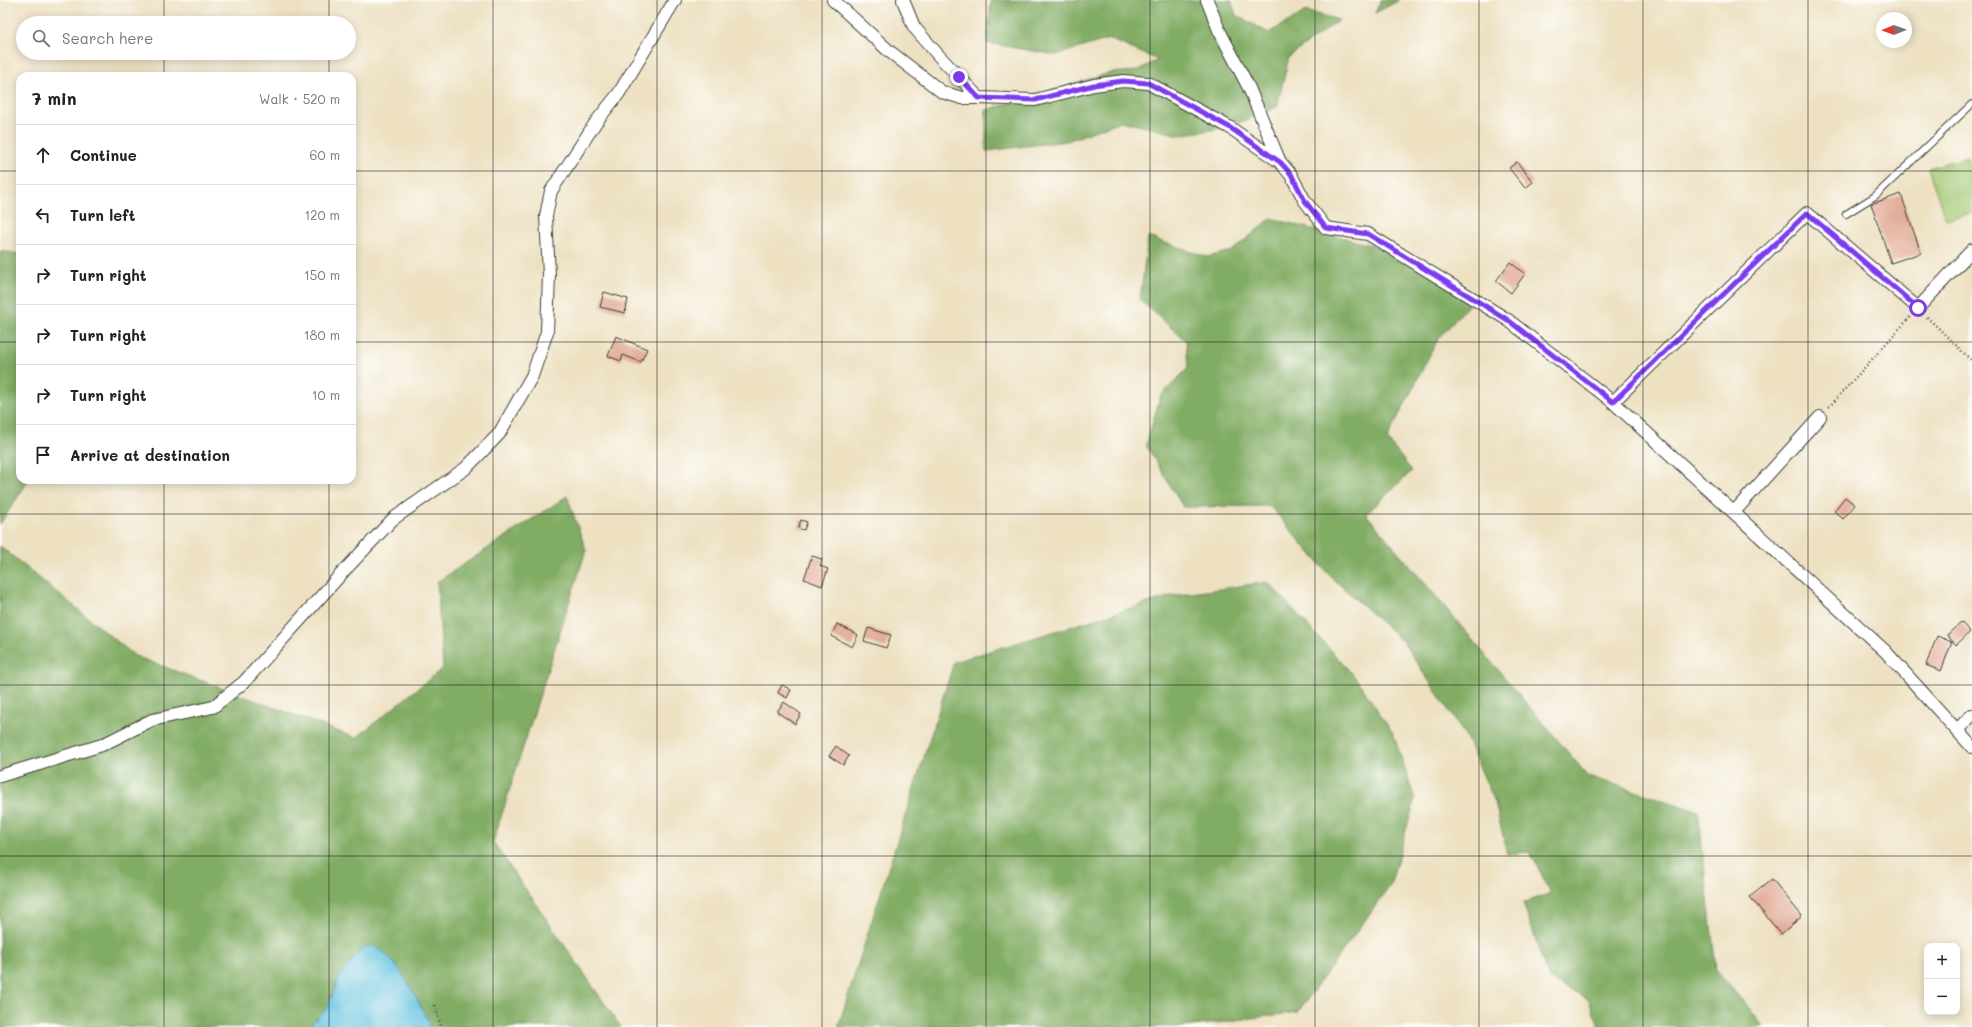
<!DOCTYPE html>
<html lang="en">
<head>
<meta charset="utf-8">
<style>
	body { margin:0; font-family:Mali,sans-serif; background:#f2f2f2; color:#202124 }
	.controls { position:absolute; right:12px; bottom:12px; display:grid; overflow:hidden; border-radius:8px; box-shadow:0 2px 10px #0003 }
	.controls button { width:36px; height:36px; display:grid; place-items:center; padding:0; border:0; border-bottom:1px solid #e0e0e0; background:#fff; color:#202124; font:20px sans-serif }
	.compass { position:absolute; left:1876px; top:12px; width:36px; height:36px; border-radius:50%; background:#fff; box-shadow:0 2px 10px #0003; rotate:269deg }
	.stop { position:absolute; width:12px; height:12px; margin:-9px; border:3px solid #7c3aed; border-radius:50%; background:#fff }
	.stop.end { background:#7c3aed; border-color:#fff; box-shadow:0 1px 4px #0008 }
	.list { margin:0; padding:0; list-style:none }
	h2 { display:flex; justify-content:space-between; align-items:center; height:52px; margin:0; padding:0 16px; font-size:17px }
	h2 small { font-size:13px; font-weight:400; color:#757577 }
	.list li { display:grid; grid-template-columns:26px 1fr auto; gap:12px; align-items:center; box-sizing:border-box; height:60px; padding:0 16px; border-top:1px solid #e0e0e0 }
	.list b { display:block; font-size:15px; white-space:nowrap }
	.list em { font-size:13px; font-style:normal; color:#757577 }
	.icon { flex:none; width:22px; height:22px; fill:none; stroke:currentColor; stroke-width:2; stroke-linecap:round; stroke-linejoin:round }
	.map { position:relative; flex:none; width:1972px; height:1027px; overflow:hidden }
	.search { position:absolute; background:#fff; box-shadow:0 2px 10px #0003; left:16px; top:16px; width:340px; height:44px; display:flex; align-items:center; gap:10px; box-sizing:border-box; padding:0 14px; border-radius:22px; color:#757577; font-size:15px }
	.panel { position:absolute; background:#fff; box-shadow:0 2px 10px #0003; left:16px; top:72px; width:340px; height:412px; border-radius:12px }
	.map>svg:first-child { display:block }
	.green { fill:#a2c872; stroke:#5f7247 }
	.forest { fill:#81ac64; stroke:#4e6440 }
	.water { fill:#65c4e3; stroke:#407080 }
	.building { fill:#e2ad9a }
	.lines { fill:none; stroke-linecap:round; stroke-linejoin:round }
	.lane-casing { stroke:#3b3a35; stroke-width:8 }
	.street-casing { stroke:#3b3a35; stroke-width:14 }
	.path { stroke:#3b3a35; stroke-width:2.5; stroke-dasharray:1 3; stroke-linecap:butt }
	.lane { stroke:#fff; stroke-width:6 }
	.street { stroke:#fff; stroke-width:12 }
	.route { stroke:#7c3aed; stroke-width:5 }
	.grid { fill:none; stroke:#1c1c1c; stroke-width:1; stroke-opacity:0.55 }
</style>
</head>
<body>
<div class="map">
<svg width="1972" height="1027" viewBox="0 0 1972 1027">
	<rect width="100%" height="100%" fill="#fdfcf7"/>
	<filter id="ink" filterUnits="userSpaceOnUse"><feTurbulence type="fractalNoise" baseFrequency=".025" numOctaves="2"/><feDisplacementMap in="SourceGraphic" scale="8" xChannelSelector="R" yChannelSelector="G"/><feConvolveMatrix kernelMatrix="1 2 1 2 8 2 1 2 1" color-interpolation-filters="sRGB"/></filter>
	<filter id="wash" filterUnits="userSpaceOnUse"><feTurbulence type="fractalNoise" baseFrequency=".012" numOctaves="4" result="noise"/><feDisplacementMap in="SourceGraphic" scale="16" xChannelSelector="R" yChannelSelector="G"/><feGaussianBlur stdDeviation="0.9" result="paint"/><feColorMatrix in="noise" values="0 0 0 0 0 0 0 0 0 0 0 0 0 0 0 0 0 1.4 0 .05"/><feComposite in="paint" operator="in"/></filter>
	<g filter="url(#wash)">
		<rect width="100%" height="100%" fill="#ede1c2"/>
		<path class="green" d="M1967 157 1972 172V213L1946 220 1928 168Z"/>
		<path class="forest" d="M991 0H1231L1236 15 1269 33 1306 11 1339 20 1289 57 1277 107 1229 127 1179 135 1121 121 1067 141 986 151V110L1110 73 1136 71 1158 60 1109 39 1056 55 987 43Z
			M1381 0H1400L1375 13Z
			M1271 218 1399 253 1474 299 1438 339 1387 439 1412 471 1366 514 1588 776 1698 811 1716 970 1765 1027H1600L1588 999 1549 979 1523 903 1551 893 1530 852 1507 854 1495 802 1465 735 1403 642 1329 575 1270 506 1183 507 1146 445 1160 397 1188 368 1186 341 1140 300 1148 237 1207 257 1232 251Z
			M0 251 20 254V480H29L0 524Z
			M567 496 586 550 493 842 621 1027H0V546L135 656 356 738 443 668 437 582Z
			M1268 582 1355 677 1393 733 1415 799 1390 886 1298 1012 1184 1027H838L954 662 1171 596Z"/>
		<path class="water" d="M374 946C399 958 419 1003 431 1027H308L327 1008 341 973 363 948Z"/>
		<g id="blocks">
			<path class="building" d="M1517 162 1533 182 1525 188 1509 168Z
				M1901 194 1921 253 1891 263 1871 204Z
				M1510 262 1525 274 1511 293 1496 281Z
				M604 292 628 299 625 313 600 307Z
				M616 336 647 349 641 362 623 355 621 361 608 356Z
				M1845 497 1855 505 1843 519 1834 511Z
				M801 520 807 522 804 530 798 528Z
				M812 556 822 559 820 566 828 569 822 586 804 579Z
				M1961 622 1970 632 1956 645 1947 635Z
				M837 624 858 635 852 647 831 636Z
				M868 628 891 635 886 648 864 641Z
				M1937 636 1952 642 1941 671 1926 665Z
				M782 685 791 690 787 698 778 693Z
				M784 702 801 714 795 724 777 712Z
				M836 746 849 756 843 765 829 756Z
				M1772 879 1802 916 1781 934 1750 897Z"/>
		</g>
	</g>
	<g filter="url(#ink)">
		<use href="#blocks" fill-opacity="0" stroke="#3b3a35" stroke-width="1"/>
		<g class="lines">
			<defs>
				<path id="lane" d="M1846 214 1875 196 1972 104"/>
				<path id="street" d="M833 0 889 51 942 92 962 98H979
					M903 0 914 27 938 55 979 98 1035 100 1094 85 1123 81 1148 83 1229 127 1280 162 1291 175 1305 201 1326 228 1368 234 1508 320 1613 402 1885 651 1972 747
					M1207 0 1219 30 1249 88 1280 162
					M1613 402 1807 213 1918 308 1972 250
					M1734 512 1820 417
					M1957 730 1972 715
					M0 776 102 745 152 720 213 707 244 682 343 572 393 519 466 468 499 434 532 376 547 332 549 275 546 216 551 191 596 122 619 93 675 0"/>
			</defs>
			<use href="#lane" class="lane-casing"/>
			<use href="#street" class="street-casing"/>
			<path class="path" d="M1927 317 1972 361
				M1829 407 1910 317
				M435 1005 441 1027"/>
			<use href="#lane" class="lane"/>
			<use href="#street" class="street"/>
		</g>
	</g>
	<g class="lines" filter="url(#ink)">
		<path class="route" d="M959 77 979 98 1035 100 1094 85 1123 81 1148 83 1229 127 1280 162 1291 174 1305 201 1326 228 1368 234 1508 320 1613 402 1807 213 1918 308"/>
	</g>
	<path class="grid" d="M164 0V23M329 0V23M493 0V1027M657 0V1027M822 0V1027M986 0V1027M1150 0V1027M1315 0V1027M1479 0V1027M1643 0V1027M1808 0V1027M164 53V76M329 53V76M0 171H20M352 171H1972M0 342H20M352 342H1972M164 480V1027M329 480V1027M0 514H1972M0 685H1972M0 856H1972"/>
</svg>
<div class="controls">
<button>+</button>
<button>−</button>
</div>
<svg class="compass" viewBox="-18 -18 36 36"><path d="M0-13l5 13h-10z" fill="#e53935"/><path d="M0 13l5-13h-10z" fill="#757577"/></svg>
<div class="stop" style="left:1918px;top:308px"></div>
<div class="stop end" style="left:959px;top:77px"></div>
<div class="search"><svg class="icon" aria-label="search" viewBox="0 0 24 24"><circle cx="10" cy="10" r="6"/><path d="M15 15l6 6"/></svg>Search here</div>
<section class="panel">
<h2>7 min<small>Walk · 520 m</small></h2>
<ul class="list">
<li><svg class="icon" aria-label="ahead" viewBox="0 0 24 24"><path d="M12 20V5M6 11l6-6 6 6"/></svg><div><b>Continue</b></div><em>60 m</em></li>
<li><svg class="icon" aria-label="left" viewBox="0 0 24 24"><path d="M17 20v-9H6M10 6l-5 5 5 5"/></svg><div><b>Turn left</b></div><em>120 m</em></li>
<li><svg class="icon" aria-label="right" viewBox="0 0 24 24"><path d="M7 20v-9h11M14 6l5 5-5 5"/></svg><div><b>Turn right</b></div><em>150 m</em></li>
<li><svg class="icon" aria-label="right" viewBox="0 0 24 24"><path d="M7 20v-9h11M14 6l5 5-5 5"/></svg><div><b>Turn right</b></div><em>180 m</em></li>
<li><svg class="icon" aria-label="right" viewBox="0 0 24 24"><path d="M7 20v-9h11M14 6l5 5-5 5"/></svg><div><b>Turn right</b></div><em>10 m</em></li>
<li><svg class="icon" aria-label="arrive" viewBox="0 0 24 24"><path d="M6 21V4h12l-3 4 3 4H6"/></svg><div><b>Arrive at destination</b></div></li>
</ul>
</section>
</div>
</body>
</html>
